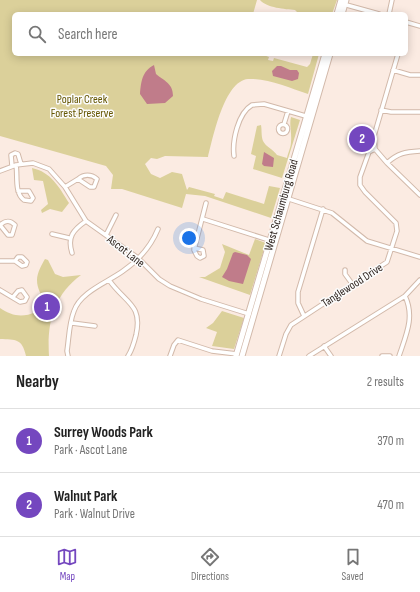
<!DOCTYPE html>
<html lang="en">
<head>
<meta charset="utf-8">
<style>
	body { margin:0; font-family:"Sofia Sans Condensed",sans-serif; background:#f2f2f2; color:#222 }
	.you { position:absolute; left:189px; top:238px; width:14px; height:14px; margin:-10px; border:3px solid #fff; border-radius:50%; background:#1a73e8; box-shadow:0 0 0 6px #1a73e833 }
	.badge { display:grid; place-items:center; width:26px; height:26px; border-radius:50%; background:#7447bf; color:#fff; font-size:13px; font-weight:700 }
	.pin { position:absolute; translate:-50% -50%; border:2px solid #fff; box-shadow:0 1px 4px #0006 }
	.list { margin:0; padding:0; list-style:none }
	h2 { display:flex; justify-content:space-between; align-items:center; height:52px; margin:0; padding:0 16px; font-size:17px }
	h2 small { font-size:13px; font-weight:400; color:#767676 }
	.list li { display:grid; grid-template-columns:26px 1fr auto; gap:12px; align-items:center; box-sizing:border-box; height:64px; padding:0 16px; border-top:1px solid #e0e0e0 }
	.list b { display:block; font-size:15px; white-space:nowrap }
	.list p { margin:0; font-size:13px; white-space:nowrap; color:#767676 }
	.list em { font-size:13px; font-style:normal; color:#767676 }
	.icon { flex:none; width:22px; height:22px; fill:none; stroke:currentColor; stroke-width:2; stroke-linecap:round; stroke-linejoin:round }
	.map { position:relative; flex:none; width:420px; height:356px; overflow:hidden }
	.search { position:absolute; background:#fff; box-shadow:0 2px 10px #0003; left:12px; right:12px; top:12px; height:44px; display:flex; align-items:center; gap:10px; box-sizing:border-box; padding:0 14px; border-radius:6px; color:#767676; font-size:15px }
	.sheet { height:180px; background:#fff }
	nav { display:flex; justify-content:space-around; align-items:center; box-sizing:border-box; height:56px; border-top:1px solid #e0e0e0; background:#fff; font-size:11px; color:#767676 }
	nav a { display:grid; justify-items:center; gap:2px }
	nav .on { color:#7447bf }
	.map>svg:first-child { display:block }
	.green { fill:#dbd09a }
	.water { fill:#c07c8a }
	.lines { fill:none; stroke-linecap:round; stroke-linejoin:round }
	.street-casing { stroke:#d2b9aa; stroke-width:5.5 }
	.secondary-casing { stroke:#d2b9aa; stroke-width:7 }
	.street { stroke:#fff; stroke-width:3.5 }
	.secondary { stroke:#fff; stroke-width:5 }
	.labels { text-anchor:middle; stroke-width:3; stroke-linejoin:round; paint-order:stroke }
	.park-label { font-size:12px; fill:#645500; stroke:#fcfcfc }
	.street-label { font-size:12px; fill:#302621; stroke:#fcfcfc }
</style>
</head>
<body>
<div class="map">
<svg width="420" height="356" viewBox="0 0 420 356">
	<rect width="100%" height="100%" fill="#fbebe2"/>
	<path class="green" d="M0 0H257L253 14H14V54H261L269 57 268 60 273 61 274 58 307 67 310 64 313 54H319L308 94C289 88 268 78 248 79 224 81 213 138 208 157L165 156 157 159 151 158 145 164 151 174 160 178 172 172 182 174 187 190 189 187 215 194 214 196 223 199 226 192 264 204 269 186 280 188 271 218 205 196 186 194 182 208 122 189H111L113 175 106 166 0 136Z
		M260 0H337L332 14H299L295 10C285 9 267 8 260 0Z
		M291 117 300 120 282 178 253 169 256 156 251 154 257 126 261 125C262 130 261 136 263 141 266 147 273 149 277 155L287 158C288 153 291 147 291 142 292 133 289 125 291 117Z
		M356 128 371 131 372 146 366 151 352 142Z
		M32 168C51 172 59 187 69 203L62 212 50 209 42 213 41 210 48 204 43 181 34 180Z
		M255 239 266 243 250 295 199 277H205L220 268 225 252 222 244 249 255Z
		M45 259 48 260 55 274 63 277 81 275C53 296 47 323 49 356H26C22 338 16 340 0 339V308C12 316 22 318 36 312 48 296 37 294 37 280 37 273 42 264 45 259Z
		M222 311 244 318 234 349 212 346 217 332 206 328 213 323Z"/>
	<path class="water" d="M154 65 156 74C164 81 173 83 173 96L165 103 147 104 140 94C141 82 142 71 154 65Z
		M277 66H281L290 70H297L299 73 298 79 292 81 273 76 272 71Z
		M264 152 274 158 273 167 264 166 262 164Z
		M235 252 247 255 251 259 243 284 229 281 222 277 227 269 233 253Z"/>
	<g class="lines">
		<defs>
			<path id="street" d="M343 4 379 14
				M389 14 392 0
				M406 22 420 26
				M398 54 374 136 375 149 387 163 420 195
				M393 70 410 75H420
				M381 110 391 112H420
				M284 124 288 111
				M278.5 129a4.5 4.5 0 1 1 9 0a4.5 4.5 0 1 1-9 0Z
				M234 156C232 141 238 113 252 105L264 104 309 117
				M387 163C398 153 405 152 420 151
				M16 165C18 175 14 193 24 200L31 201 33 198 29 191H18
				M12 166 11 155 15 153 18 154 21 164
				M0 171 16 165 33 163 49 169 65 187 86 221 138 258 159 279 170 286 201 299 249 314
				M65 187 78 179 90 187H94L97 179C91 174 84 174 78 179
				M286 198 332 213 367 241 420 257
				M203 219 272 241
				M0 225C6 220 10 220 15 225L12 235H8L0 225
				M52 234 69 238
				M106 235 116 215
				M194 248 203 250 204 256 200 258 197 256 194 250 206 203
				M72 253C67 237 73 230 86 221
				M0 261H15L22 266 26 265 27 262 22 257H18L15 261
				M345 270V274L353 285
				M109 280C125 303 143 304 136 335 134 343 132 350 128 356
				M0 290 20 302 25 301 27 297 22 290 18 291 13 297
				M304 316 298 303V292L323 209
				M72 323 95 326
				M324 346 331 356
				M68 356 67 351C69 338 69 323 74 311 80 292 108 282 123 271 139 260 151 246 158 229
				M170 356 174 345 178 340 212 351 237 354
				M279 356 286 334 291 325 387 262 397 231 396 223 365 192 360 185V177L369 152 375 149
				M309 356 405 296 420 280
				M382 356H390
				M399 356C406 335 415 317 405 296"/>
			<path id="secondary" d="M337 14 341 0
				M342 14 346 0
				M236 356 325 54
				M242 356 330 54"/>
		</defs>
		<use href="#street" class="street-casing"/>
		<use href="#secondary" class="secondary-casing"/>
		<use href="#street" class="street"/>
		<use href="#secondary" class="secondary"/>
	</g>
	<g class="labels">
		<g class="park-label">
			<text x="82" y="103">Poplar Creek<tspan x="82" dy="14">Forest Preserve</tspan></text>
		</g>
		<g class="street-label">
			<text transform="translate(281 205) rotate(-74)" y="4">West Schaumburg Road</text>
			<text transform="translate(126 251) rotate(38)" y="4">Ascot Lane</text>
			<text transform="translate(352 285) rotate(-33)" y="4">Tanglewood Drive</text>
		</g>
	</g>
</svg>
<div class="you"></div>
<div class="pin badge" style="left:47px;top:307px">1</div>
<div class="pin badge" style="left:362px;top:139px">2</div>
<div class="search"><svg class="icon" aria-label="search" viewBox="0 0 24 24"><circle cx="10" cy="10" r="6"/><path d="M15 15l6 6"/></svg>Search here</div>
</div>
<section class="sheet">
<h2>Nearby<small>2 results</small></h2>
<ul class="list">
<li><span class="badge">1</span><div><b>Surrey Woods Park</b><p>Park · Ascot Lane</p></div><em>370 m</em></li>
<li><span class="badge">2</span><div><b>Walnut Park</b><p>Park · Walnut Drive</p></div><em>470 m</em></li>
</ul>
</section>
<nav>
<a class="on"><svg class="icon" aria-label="map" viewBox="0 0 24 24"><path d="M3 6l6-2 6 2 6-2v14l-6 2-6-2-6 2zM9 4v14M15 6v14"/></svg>Map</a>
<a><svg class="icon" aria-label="directions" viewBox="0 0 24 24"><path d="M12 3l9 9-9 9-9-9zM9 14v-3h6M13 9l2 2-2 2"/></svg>Directions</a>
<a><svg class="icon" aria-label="saved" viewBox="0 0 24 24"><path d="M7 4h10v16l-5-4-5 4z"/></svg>Saved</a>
</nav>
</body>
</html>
